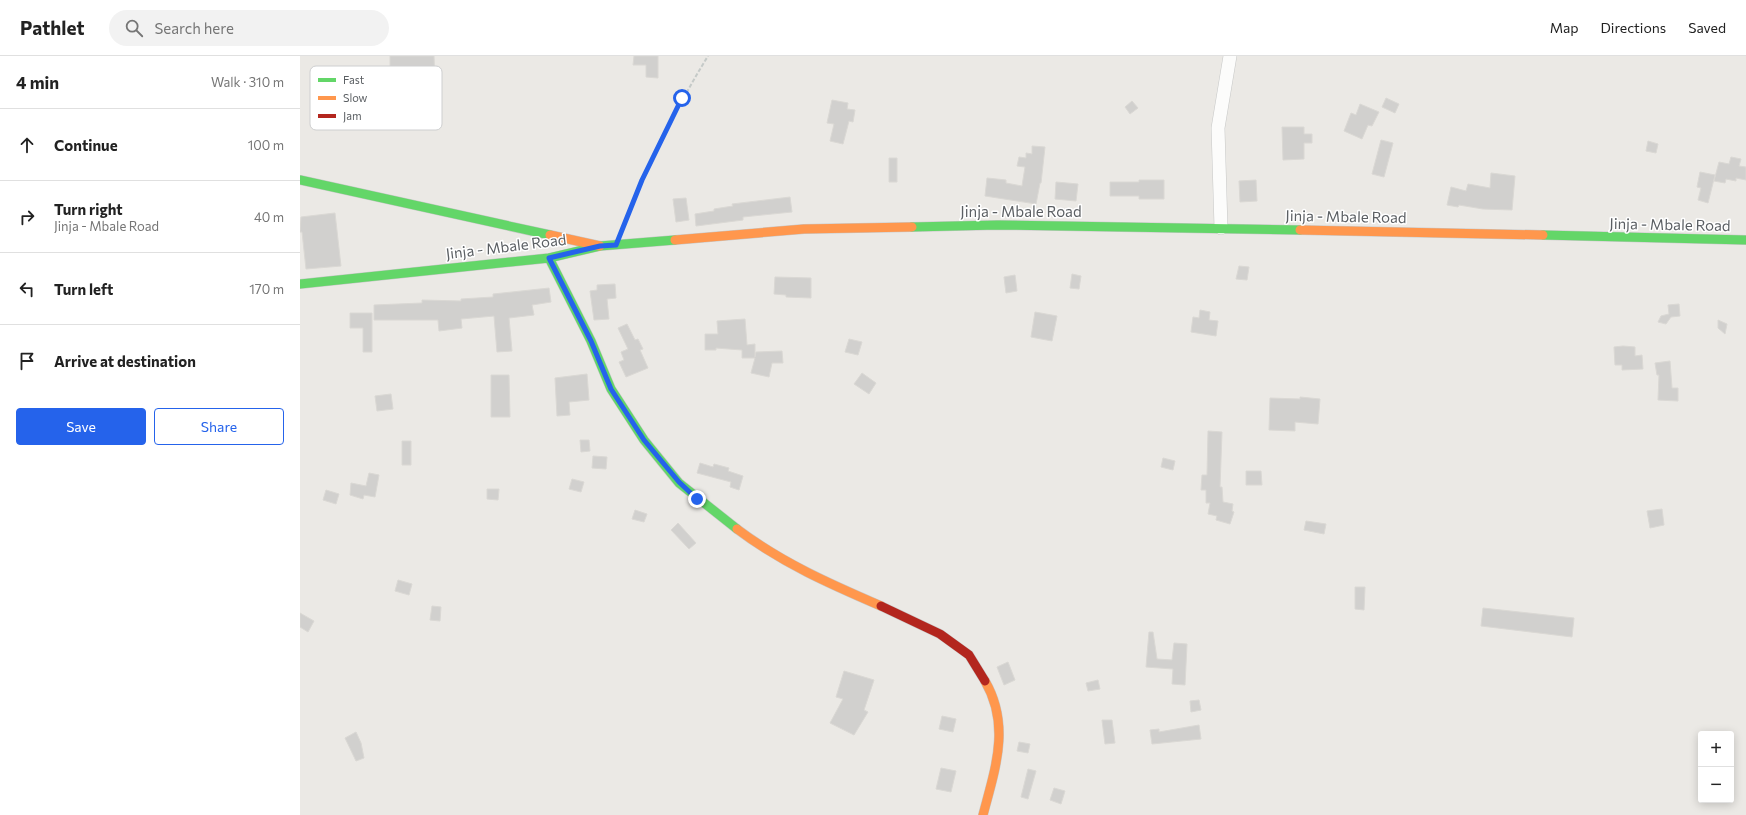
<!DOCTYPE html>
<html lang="en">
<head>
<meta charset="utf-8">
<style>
	body { margin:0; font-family:Commissioner,sans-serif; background:#f2f2f2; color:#222 }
	.controls { position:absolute; right:12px; bottom:12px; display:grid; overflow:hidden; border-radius:4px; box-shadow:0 2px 10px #0003 }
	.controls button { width:36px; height:36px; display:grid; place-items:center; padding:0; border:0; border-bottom:1px solid #e0e0e0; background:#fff; color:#222; font:20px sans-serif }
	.stop { position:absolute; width:12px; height:12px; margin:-9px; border:3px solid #2563eb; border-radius:50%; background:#fff }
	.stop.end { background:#2563eb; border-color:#fff; box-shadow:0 1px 4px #0008 }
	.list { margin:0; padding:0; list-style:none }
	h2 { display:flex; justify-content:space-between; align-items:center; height:52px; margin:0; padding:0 16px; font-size:17px }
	h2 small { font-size:13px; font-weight:400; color:#767676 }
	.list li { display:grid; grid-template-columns:26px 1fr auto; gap:12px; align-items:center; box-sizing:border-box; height:72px; padding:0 16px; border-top:1px solid #e0e0e0 }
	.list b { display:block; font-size:15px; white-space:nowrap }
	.list p { margin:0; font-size:13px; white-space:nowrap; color:#767676 }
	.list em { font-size:13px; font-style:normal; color:#767676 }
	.actions { display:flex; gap:8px; padding:12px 16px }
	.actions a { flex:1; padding:9px 0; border:1px solid #2563eb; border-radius:4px; text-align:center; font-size:14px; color:#2563eb }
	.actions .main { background:#2563eb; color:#fff }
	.icon { flex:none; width:22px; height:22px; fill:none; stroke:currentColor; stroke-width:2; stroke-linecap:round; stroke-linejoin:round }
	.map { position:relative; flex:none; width:1446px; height:759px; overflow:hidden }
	header { display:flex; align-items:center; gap:24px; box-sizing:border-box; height:56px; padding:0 20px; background:#fff; border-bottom:1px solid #e0e0e0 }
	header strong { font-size:19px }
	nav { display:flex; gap:22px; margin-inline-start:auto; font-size:14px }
	.search { width:280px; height:36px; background:#f2f2f2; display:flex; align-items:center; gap:10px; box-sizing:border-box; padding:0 14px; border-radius:22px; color:#767676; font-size:15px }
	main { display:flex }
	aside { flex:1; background:#fff }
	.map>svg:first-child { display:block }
	.building { fill:#d1d0ce; stroke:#dad8d4 }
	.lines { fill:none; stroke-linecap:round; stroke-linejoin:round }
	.street-casing { stroke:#c7c8c7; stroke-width:14 }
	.fast-casing { stroke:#c7c7c7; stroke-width:10 }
	.slow-casing { stroke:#c7c7c7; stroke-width:10 }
	.jam-casing { stroke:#c7c7c7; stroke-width:10 }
	.path { stroke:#c5cac8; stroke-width:2; stroke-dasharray:4 2; stroke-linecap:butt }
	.street { stroke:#fcfcfb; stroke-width:13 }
	.fast { stroke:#63d668; stroke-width:9 }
	.slow { stroke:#ff974d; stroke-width:9 }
	.jam { stroke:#b3261e; stroke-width:9 }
	.route { stroke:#2563eb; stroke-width:5 }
	.labels { text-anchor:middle; stroke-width:3; stroke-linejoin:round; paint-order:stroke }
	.street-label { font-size:15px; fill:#5b5f63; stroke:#fff }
	.key { fill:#fff; stroke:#cecfd0; stroke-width:1 }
	.key-label { font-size:11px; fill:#5b5f63 }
</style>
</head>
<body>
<header>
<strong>Pathlet</strong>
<div class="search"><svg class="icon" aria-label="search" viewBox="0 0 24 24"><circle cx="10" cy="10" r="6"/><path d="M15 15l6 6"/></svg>Search here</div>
<nav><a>Map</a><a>Directions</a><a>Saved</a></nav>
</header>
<main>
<aside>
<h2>4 min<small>Walk · 310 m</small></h2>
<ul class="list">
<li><svg class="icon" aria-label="ahead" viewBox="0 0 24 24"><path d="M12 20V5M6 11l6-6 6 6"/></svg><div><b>Continue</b></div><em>100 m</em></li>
<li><svg class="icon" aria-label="right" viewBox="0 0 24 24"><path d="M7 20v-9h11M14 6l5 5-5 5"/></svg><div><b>Turn right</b><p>Jinja - Mbale Road</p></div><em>40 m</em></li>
<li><svg class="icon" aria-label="left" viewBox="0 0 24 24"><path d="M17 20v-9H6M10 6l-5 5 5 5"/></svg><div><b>Turn left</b></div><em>170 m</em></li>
<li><svg class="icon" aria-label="arrive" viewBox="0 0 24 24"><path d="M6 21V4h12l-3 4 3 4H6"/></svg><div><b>Arrive at destination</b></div></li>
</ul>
<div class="actions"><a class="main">Save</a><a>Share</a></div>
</aside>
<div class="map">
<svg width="1446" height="759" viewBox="0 0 1446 759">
	<rect width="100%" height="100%" fill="#ebe9e5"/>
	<path class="building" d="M90 0H134L136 54 113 55 112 22 90 23Z
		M334 0H358V22L346 21V9H333Z
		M1086 42 1099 48 1095 57 1082 51Z
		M532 44 548 47 547 53 555 54 553 66 549 65 543 88 530 85 534 68 527 67Z
		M832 45 838 52 830 58 825 51Z
		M1060 48 1079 56 1072 70 1068 69 1062 83 1044 75 1051 57 1056 59Z
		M982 71H1004V78H1012V87H1004V103L983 104Z
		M1081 84 1093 87 1084 121 1072 118Z
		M1348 85 1358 88 1356 97 1346 95Z
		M732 90 745 91 741 127H740L736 148 685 140 687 122 706 124V127L722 130 725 111 717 110 719 101 726 102V97L732 98Z
		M1431 101 1441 103 1439 110 1446 111V124L1436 122V125L1426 123 1425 127 1414 125 1419 106 1429 108Z
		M589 102H597V126H589Z
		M1400 116 1415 119 1408 147 1398 144 1401 132 1397 131Z
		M1191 117 1215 120 1212 154 1183 153 1159 149 1158 151 1147 149 1151 131 1166 135 1168 128 1190 132Z
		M839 124H864V143H839V140H810V126H839Z
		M956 124 957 145 940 146 939 125Z
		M756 126 778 128 776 145 755 143Z
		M490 141 492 156 443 161V164L396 170 395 158 414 155V153L433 150 432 148Z
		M386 142 389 164 376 166 373 143Z
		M35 157 41 210 6 213 2 176H0L1 161Z
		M939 210 949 211 947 224 936 223Z
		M772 218 781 220 779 233 770 232Z
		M715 219 717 235 706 237 704 221Z
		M475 221 511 222V242L486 241V239L474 238Z
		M315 228 316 242 307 243 309 263 294 264 290 235 297 234V229Z
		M249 232 251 246 232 249 234 259 209 262 212 295 197 296 194 260 161 263 162 272 139 275 138 264H74V249L122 247V244L161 245V243L193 241V238Z
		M1379 248 1380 260 1371 261 1366 268 1358 266 1361 260 1369 258 1368 249Z
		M900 254 910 256 909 264 918 265 916 280 891 276 893 261 899 262Z
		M735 256 757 260 752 285 731 281Z
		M50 257H72V296H63V272H50Z
		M445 263 447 289 455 288V301L456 296 482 295 483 307H472L469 321 451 317 455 302H442V294L416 292V294H405V278H418L417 265Z
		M1418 264 1427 268 1425 278 1418 272Z
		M327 268 335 284 338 283 343 293 340 294 348 312 326 321 319 306 324 304 321 296 328 293 318 272Z
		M549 283 562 286 558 299 545 296Z
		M1323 290 1335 291V300L1342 299 1343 313 1322 314V309H1315L1314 291Z
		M1370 305 1372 332H1378V345L1358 344 1359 319H1357L1355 307Z
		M562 317 576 327 569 338 554 328Z
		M287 318 289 344 269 346 270 359 257 360 255 322Z
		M191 319H209L210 361H191Z
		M91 338 93 353 77 355 75 340Z
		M1000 341 1020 343 1018 368 995 366V375L969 374 970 342 1000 343Z
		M908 375 922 376 920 431H922L923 446 933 448 932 455 934 456 930 468 916 464 917 460 908 458 910 447H906V434H901L902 419H907Z
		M280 384H289L290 395 281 396Z
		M102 385H111V409H102Z
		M293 400 307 401 306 413 292 412Z
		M863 402 875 405 873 414 861 411Z
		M400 407 413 411 414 408 429 412 428 415 443 420 439 434 430 431 431 426 397 417Z
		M946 415H961L962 429H946Z
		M69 417 79 419 75 441 64 439 63 443 50 439 51 427 66 430Z
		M272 423 284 426 281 436 269 433Z
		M187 433H199L198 444 187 443Z
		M26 434 39 438 36 448 23 444Z
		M1362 453 1364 469 1350 472 1347 455Z
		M335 454 347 458 344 466 332 463Z
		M1006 465 1026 468 1024 478 1004 474Z
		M378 467 396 487 389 493 371 474Z
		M98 524 112 528 109 539 95 535Z
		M1055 531H1065L1064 554 1055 553Z
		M132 550 141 551 140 565 130 564Z
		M1183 552 1274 562 1272 581 1181 570Z
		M0 557 14 565 8 576 0 571Z
		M849 576H853L857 603 872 604 874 587 887 588 885 629 872 628 873 613 846 611Z
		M708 606 715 624 704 629 697 611Z
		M544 615 574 624 564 654 568 656 554 679 530 667 543 643 536 641Z
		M798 624 800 633 788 635 786 627Z
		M899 644 901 654 891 656 890 645Z
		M642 660 656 663 653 676 639 673Z
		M802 664H812L815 687 805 688Z
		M899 669 901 683 852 688 850 674 859 673V676Z
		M56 676 61 687 64 702 56 705 45 682Z
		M719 686 730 688 728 697 717 695Z
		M641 712 656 715 651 736 636 733Z
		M728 713 736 715 728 743 721 741Z
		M754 732 765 735 761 748 750 744Z"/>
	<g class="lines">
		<defs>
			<path id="street" d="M921 172 918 72 930 0"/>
			<path id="fast" d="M0 124 250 179
				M612 171 698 169 1000 174
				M1243 179 1446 184
				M249 202 291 285 311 333 344 384 379 427 437 473
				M0 228 249 202 300 190 375 184"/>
			<path id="slow" d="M1000 174 1243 179
				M250 179 300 190
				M375 184 504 173 612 171
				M437 473C482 507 530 528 581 550
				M683 759C695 713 711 670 685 625"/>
			<path id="jam" d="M581 550 640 578 669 599 685 625"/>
		</defs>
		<use href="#street" class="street-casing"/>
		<use href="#fast" class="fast-casing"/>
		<use href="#slow" class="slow-casing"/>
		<use href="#jam" class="jam-casing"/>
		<path class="path" d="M322 172C347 113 374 55 408 0"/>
		<use href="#street" class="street"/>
		<use href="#fast" class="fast"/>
		<use href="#slow" class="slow"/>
		<use href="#jam" class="jam"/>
	</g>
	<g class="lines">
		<path class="route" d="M382 42 342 124 316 189 300 190 249 202 291 285 311 333 344 384 379 426 397 443"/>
	</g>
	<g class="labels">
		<g class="street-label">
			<text x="721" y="161">Jinja - Mbale Road</text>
			<text transform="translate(1046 161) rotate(1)" y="5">Jinja - Mbale Road</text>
			<text transform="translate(1370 169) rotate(1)" y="5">Jinja - Mbale Road</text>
			<text transform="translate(206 191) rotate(-7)" y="5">Jinja - Mbale Road</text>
		</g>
	</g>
	<rect x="10" y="10" width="132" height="64" rx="6" class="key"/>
	<rect x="18" y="22" width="18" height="4" fill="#63d668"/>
	<rect x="18" y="40" width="18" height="4" fill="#ff974d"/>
	<rect x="18" y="58" width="18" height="4" fill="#b3261e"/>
	<g class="key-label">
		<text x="43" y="28">Fast</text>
		<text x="43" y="46">Slow</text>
		<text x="43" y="64">Jam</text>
	</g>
</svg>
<div class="controls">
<button>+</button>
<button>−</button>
</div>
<div class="stop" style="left:382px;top:42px"></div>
<div class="stop end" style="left:397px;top:443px"></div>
</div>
</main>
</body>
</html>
